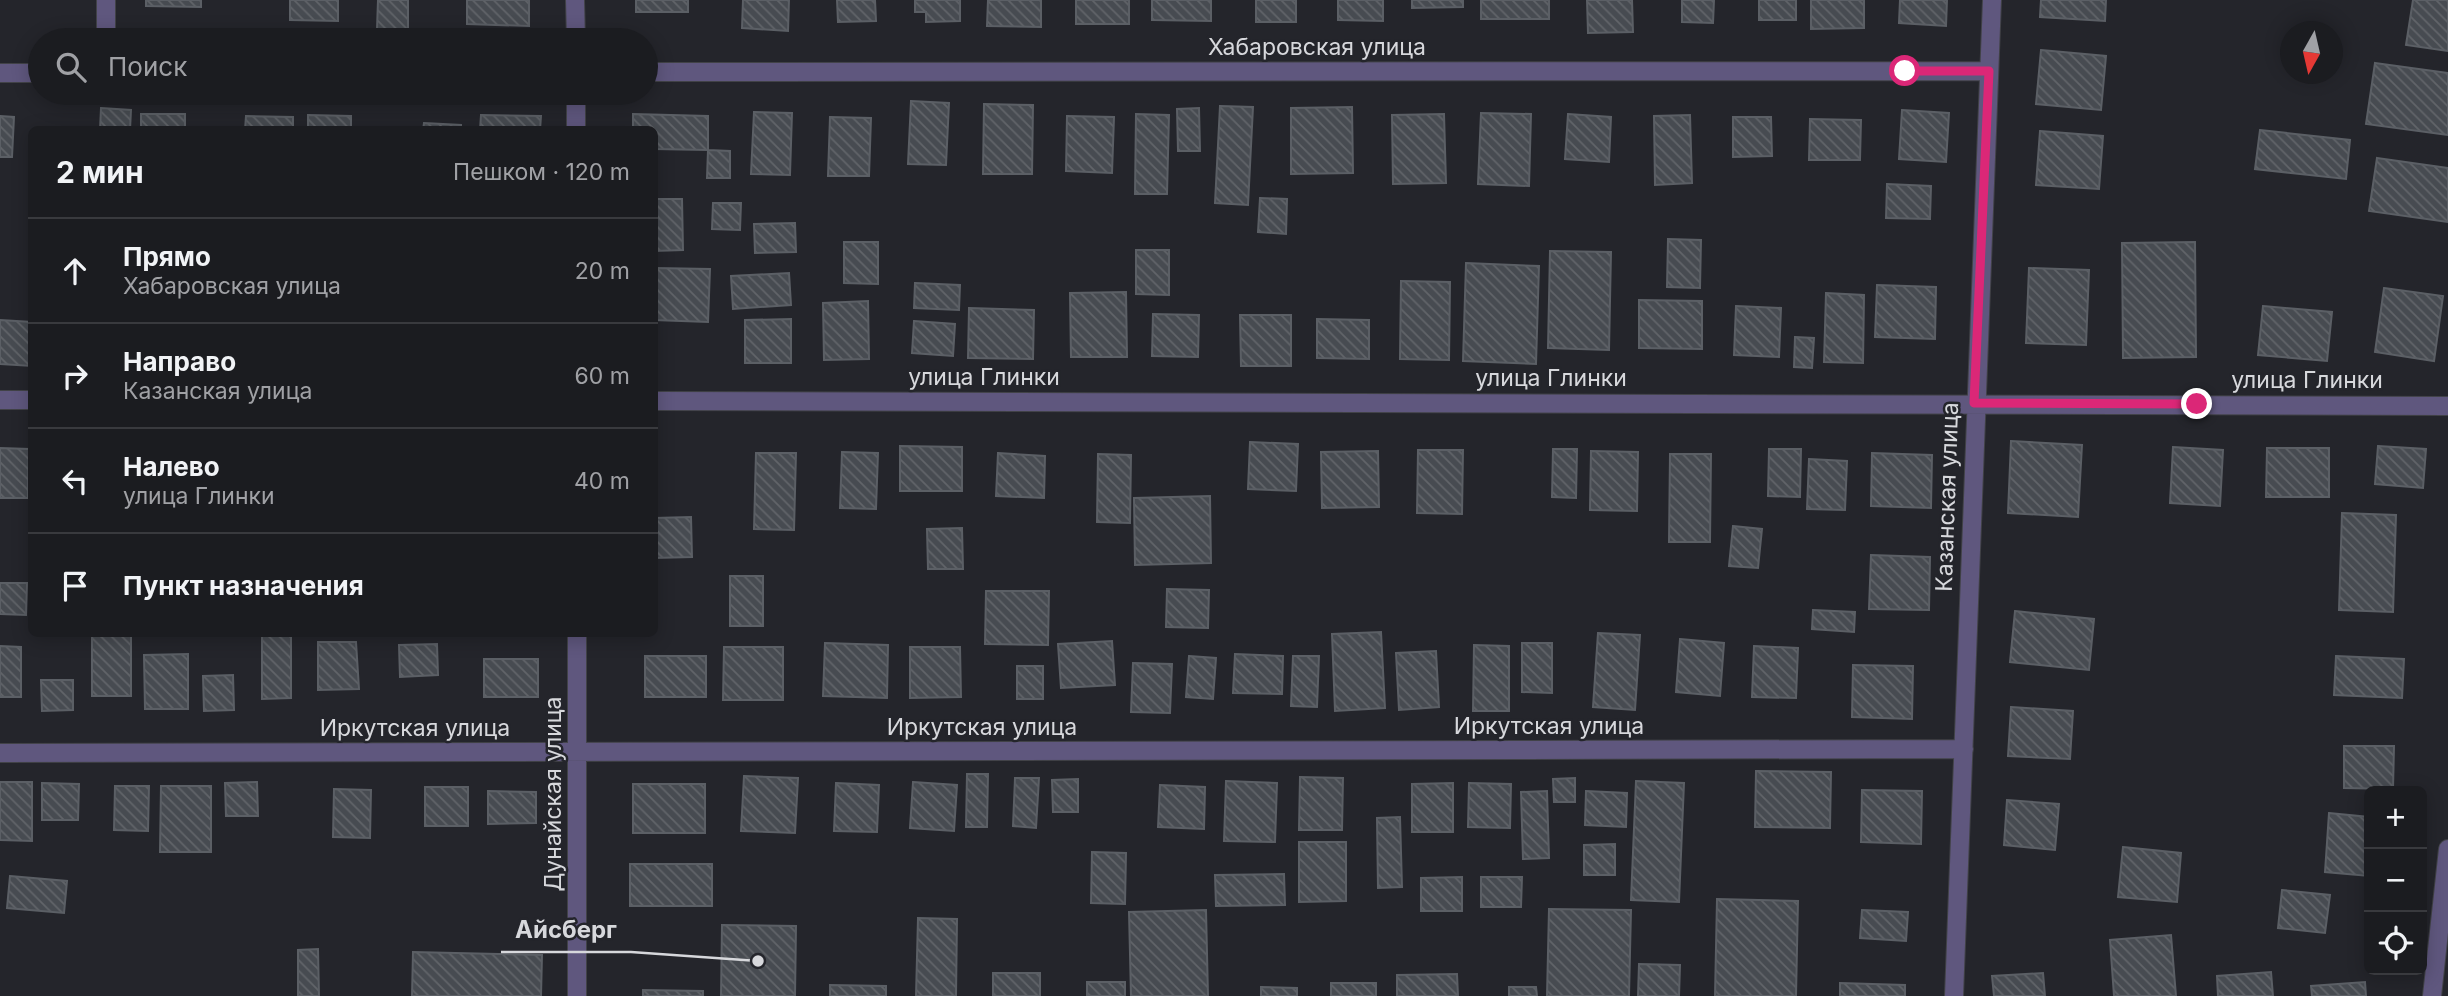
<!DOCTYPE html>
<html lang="ru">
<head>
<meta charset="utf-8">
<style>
	body { margin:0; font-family:Inter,sans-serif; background:#242529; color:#f1f3f6 }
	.controls { position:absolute; right:21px; bottom:21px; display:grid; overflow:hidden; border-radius:10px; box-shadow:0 4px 18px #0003 }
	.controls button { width:63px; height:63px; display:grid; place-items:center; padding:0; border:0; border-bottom:2px solid #393a3e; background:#1b1c20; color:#f1f3f6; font:35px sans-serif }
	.compass { position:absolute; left:2280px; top:21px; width:63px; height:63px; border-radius:50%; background:#1b1c20; box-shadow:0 4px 18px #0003; rotate:188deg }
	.stop { position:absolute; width:21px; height:21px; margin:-16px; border:5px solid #db2777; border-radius:50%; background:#fff }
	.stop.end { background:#db2777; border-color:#fff; box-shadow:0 2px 7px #0008 }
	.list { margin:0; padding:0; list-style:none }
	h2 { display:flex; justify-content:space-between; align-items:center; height:91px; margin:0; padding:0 28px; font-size:30px }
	h2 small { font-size:23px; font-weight:400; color:#a0a1a5 }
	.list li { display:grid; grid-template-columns:46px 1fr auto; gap:21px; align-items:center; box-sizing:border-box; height:105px; padding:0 28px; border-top:2px solid #393a3e }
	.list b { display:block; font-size:26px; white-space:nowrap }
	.list p { margin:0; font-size:23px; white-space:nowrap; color:#a0a1a5 }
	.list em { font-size:23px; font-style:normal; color:#a0a1a5 }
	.icon { flex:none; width:38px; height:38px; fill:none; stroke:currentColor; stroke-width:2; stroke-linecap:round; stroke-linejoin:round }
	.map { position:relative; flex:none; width:2448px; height:996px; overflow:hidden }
	.search { position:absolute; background:#1b1c20; box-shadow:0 4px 18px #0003; left:28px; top:28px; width:630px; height:77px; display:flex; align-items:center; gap:18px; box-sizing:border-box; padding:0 24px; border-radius:38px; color:#a0a1a5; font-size:26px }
	.panel { position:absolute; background:#1b1c20; box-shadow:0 4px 18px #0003; left:28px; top:126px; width:630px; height:511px; border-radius:10px }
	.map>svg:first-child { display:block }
	.building { fill:url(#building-back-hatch); stroke:#5b5f65; stroke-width:2 }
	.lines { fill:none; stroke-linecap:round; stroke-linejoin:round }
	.street-casing { stroke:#414247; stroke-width:20 }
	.street { stroke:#5f577e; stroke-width:18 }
	.route { stroke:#db2777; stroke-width:9 }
	.labels { text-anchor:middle; stroke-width:5; stroke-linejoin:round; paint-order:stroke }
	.street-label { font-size:23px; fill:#d7d8dc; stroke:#24252b }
	.leader { fill:none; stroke:#d7d8dc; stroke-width:2.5 }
	.callout-dot { fill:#d7d8dc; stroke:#24252b; stroke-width:2.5 }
	.callout-label { font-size:24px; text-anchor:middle; font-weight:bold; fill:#d7d8dc; stroke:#24252b; stroke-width:5; stroke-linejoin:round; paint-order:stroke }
</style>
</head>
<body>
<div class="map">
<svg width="2448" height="996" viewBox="0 0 2448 996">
	<defs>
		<pattern id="building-back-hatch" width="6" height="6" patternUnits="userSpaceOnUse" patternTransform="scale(1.75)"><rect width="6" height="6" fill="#474b51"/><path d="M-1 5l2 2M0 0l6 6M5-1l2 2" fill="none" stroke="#616469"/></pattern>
	</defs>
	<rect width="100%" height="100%" fill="#24252b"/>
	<path class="building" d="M146 0H201V7L146 6Z
		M290 0H338V21L290 20Z
		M378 0H408V29H377Z
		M467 0H529V26L467 24Z
		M636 0H688V12H636Z
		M743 0H789L788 31 742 28Z
		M837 0H875L876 21 838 22Z
		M915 0H960V21L926 22V12H915Z
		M988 0H1041V27L987 26Z
		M1076 0H1129V24H1076Z
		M1152 0H1211V21L1152 20Z
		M1256 0H1296V22H1256Z
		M1338 0H1383V21L1338 20Z
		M1412 0H1463V7L1412 8Z
		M1481 0H1549V19H1481Z
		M1587 0H1632L1633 32 1588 33Z
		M1682 0H1714L1713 23 1682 22Z
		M1759 0H1796V20H1759Z
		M1811 0H1864V28L1811 29Z
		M1900 0H1947L1946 26 1899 23Z
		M2041 0H2106L2105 21 2040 17Z
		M2413 0H2448V51L2406 45Z
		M2041 50 2106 56 2101 110 2036 104Z
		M2375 63 2448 73V135L2366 124Z
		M911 101 949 103 946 165 908 164Z
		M984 104 1033 105 1032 174H983Z
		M1220 106 1253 107 1248 205 1215 203Z
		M1352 107 1353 173 1291 174V108Z
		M101 108 131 110 130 130H100Z
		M1199 108 1200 151H1178L1177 109Z
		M1902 110 1949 113 1946 162 1899 159Z
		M754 112 792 113 790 175 751 174Z
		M1481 113 1531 114 1529 186 1478 184Z
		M141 114H185V130H141Z
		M633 114 708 116V150L654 149V130H633Z
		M1136 114 1169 115 1167 194H1135Z
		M1444 114 1446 183 1393 184 1392 115Z
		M1568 114 1611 117 1609 162 1565 159Z
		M308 115 351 116V130H308Z
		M481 115 541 116 540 130H480Z
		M1690 115 1692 183 1655 185 1654 116Z
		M0 116 14 117 12 157H0Z
		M246 116 293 117V130H245Z
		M1067 116 1114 117 1112 173 1066 171Z
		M830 117 871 118 869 176H828Z
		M1733 117H1771L1772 156 1733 157Z
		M1810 119 1861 120 1860 160H1809Z
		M424 123 461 125V130H423Z
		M2260 130 2350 140 2346 179 2255 169Z
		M2040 131 2103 136 2099 189 2036 185Z
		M708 150 730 151V178H707Z
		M2377 158 2448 168V222L2369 211Z
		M1887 184 1931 186 1930 219 1886 218Z
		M1260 198 1287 199 1286 234 1258 232Z
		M654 199H682L683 250 654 251Z
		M713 203H741L740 230 712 229Z
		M795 223 796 252 755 253 754 224Z
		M1668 239 1701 240 1700 288 1667 287Z
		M844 242H878V284L844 283Z
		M2195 242 2196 357 2123 358 2122 243Z
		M1136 250H1169V295L1136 294Z
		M1550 251 1611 252 1609 350 1548 348Z
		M1466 263 1539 266 1536 364 1463 361Z
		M655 268 710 269 708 322 654 320Z
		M2029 268 2089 270 2086 345 2026 343Z
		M789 273 791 305 733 309 731 276Z
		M1401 281 1450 282 1449 360 1400 359Z
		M915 283 960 285 959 310 914 308Z
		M1877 285 1936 287 1935 339 1875 337Z
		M2384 288 2443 296 2434 361 2375 352Z
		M1126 292 1127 357H1071L1070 293Z
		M1826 293 1864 295 1863 363 1824 362Z
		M1639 300 1702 301V349L1639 348Z
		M868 301 869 359 824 360 823 303Z
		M1736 306 1781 308 1779 357 1734 355Z
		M2263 306 2332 312 2327 361 2258 355Z
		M969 308 1034 310 1033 359 968 358Z
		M1153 314 1199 315 1198 357 1152 356Z
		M1240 315H1291V366H1241Z
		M791 319V363H745V320Z
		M1317 319 1369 320V359L1317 358Z
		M0 320 32 322V366L0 364Z
		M914 321 955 324 953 356 912 353Z
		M1795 337 1814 338 1812 368 1794 367Z
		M2011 441 2082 445 2078 517 2008 513Z
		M1250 442 1298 444 1296 491 1248 489Z
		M900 446 962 447V491H900Z
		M2378 446 2426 449 2423 488 2375 484Z
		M2173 447 2223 450 2220 506 2170 503Z
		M0 448 29 449 28 498H0Z
		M2267 448H2329V497H2266Z
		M1553 449H1577L1576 498 1552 497Z
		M1769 449H1801L1800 497 1768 496Z
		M1418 450H1463L1462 514 1417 513Z
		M1378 451 1379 507 1322 508 1321 452Z
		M1591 451 1638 452 1637 511 1590 510Z
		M842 452 878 453 876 509 840 508Z
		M756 453H796L794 530 754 529Z
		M998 453 1045 456 1044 498 996 496Z
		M1872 453 1932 455 1931 508 1871 506Z
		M1098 454 1131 455 1130 523 1097 522Z
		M1670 454H1711L1710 542H1669Z
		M1809 459 1847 461 1845 510 1807 509Z
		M1210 496 1211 563 1135 565 1134 498Z
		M2342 513 2396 515 2393 612 2339 610Z
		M691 517 692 557 654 558V518Z
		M1733 526 1762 529 1758 568 1729 566Z
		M962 528 963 569H928L927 529Z
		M1871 555 1930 557 1929 610 1869 609Z
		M730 576H763V626H730Z
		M0 583H27L26 615 0 614Z
		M1167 589 1209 590 1208 628 1166 627Z
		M986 591H1049L1048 645 985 644Z
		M1813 610 1855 612 1854 632 1812 629Z
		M2015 611 2094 619 2089 670 2010 662Z
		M1381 632 1385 708 1335 711 1332 634Z
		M1598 633 1640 635 1635 710 1593 707Z
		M92 634H131V696H92Z
		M291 634V698L262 699V635Z
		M1680 639 1724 643 1720 696 1676 692Z
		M1112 641 1115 685 1061 688 1058 644Z
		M318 642H356L359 689 318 690Z
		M825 643 888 645 887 698 823 696Z
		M1522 643H1552V693L1522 692Z
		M437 644 438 675 400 677 399 645Z
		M1474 645 1509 646V711H1473Z
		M0 646 21 647V697H0Z
		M1754 646 1798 648 1796 698 1752 697Z
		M724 647H783V700H723Z
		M910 647H960L961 697 910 698Z
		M1436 651 1439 707 1399 710 1396 653Z
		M188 654V709H145L144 655Z
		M1235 654 1283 656 1282 694 1233 693Z
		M645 656H706V697H645Z
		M1189 656 1216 658 1213 699 1186 697Z
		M1293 656H1319L1317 707 1291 706Z
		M2336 656 2404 659 2402 698 2334 695Z
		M484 659H538V697H484Z
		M1133 663 1172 664 1170 713 1131 712Z
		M1853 665 1913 666 1912 719 1852 717Z
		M1017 666H1043V699H1017Z
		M233 675 234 710 204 711 203 676Z
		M41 680H73V710L42 711Z
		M2011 707 2073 711 2070 759 2008 756Z
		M2344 746H2394L2393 789 2344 788Z
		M1756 771 1831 772 1830 828 1755 827Z
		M967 774H988L987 827H966Z
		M744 776 798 778 795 833 741 831Z
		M1300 777 1343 778 1342 830H1299Z
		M1015 778H1039L1036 828 1013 826Z
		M1575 778V802H1554L1553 779Z
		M1078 779V812H1053L1052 780Z
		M1226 781 1277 783 1275 842 1224 841Z
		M1636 781 1684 783 1679 902 1631 900Z
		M0 782H32V841L0 840Z
		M257 782 258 816H226L225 783Z
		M913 782 957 785 954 831 910 828Z
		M42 783 79 784 78 820H42Z
		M836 783 879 785 877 832 834 831Z
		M1453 783V832H1412V784Z
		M1469 783 1511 784 1510 828 1468 827Z
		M633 784H705V833H633Z
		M1160 785 1205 787 1204 829 1158 827Z
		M115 786H149L148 831 114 830Z
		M161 786H211V852H160Z
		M425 787H468V826H425Z
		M334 789 371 790 370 838 333 837Z
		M1862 790 1922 791 1921 844 1861 842Z
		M488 791 536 792V823L488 824Z
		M1547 791 1549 858 1523 859 1521 792Z
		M1586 791 1627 793 1626 827 1585 825Z
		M2007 800 2059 804 2055 850 2004 845Z
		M2329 813 2369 817V876L2325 872Z
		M1400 817 1402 887 1378 888 1377 818Z
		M1299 842H1346V901L1299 902Z
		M1615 844V875H1584V845Z
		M2123 847 2181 853 2177 902 2118 897Z
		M1092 852 1126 853 1125 904 1091 903Z
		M630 864H712V906H630Z
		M1284 874 1285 905 1216 906 1215 875Z
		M10 876 67 881 64 913 7 908Z
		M1462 877V911H1421V878Z
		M1481 877H1522L1521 907H1481Z
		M2282 890 2330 895 2325 933 2278 928Z
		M1717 899 1798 901 1796 996H1715Z
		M1549 909 1631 910 1629 996H1547Z
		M1206 910 1208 996H1131L1129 912Z
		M1862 910 1908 912 1906 941 1860 938Z
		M918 918 957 919 956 996H916Z
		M722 925 796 926 795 996H721Z
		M2171 935 2176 996H2114L2110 940Z
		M318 949 319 996H298V950Z
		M413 952 542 955 541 996H412Z
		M1639 964 1680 965 1679 996H1638Z
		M2271 972 2273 996H2218L2217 976Z
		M993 973H1040V996H993Z
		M2043 973 2045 996H1994L1992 976Z
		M1457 974 1458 996H1397V975Z
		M1087 982H1125V996H1087Z
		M2365 982 2366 996H2312L2311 986Z
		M1331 983H1376V996H1331Z
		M1840 983 1905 985V996H1840Z
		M830 985 886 986V996H830Z
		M1261 987 1297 988V996H1261Z
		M1509 987H1536L1537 996H1509Z
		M643 990 703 991V996H643Z"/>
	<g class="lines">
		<defs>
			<path id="street" d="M575 0 576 40
				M106 40V0
				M646 72 1989 71
				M0 73H40
				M576 93V130
				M0 400H32
				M654 401 2448 406
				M0 753 1964 749
				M577 996V634
				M1954 996 1992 0
				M2432 996 2448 849"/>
		</defs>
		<use href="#street" class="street-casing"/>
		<use href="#street" class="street"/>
	</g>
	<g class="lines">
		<path class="route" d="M1905 71H1989L1974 403 2197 404"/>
	</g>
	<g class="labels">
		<g class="street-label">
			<text x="1317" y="55">Хабаровская улица</text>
			<text x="984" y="385">улица Глинки</text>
			<text x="1551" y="386">улица Глинки</text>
			<text x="2307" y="388">улица Глинки</text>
			<text transform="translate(1947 497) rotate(-88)" y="8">Казанская улица</text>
			<text x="1549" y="734">Иркутская улица</text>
			<text x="982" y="735">Иркутская улица</text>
			<text x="415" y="736">Иркутская улица</text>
			<text transform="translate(553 794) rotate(-90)" y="8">Дунайская улица</text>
		</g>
	</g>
	<path class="leader" d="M758 961L631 952H501"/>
	<circle class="callout-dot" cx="758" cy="961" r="7"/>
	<g class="callout-label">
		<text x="566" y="938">Айсберг</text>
	</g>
</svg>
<div class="controls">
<button>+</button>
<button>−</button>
<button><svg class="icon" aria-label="locate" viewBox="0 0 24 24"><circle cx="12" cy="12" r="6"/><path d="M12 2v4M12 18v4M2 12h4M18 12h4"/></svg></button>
</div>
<svg class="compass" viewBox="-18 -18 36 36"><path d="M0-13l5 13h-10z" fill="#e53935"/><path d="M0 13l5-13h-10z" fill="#a0a1a5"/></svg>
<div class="stop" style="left:1905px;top:71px"></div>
<div class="stop end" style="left:2197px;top:404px"></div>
<div class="search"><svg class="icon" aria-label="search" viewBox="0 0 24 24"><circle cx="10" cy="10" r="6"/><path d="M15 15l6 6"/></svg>Поиск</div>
<section class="panel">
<h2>2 мин<small>Пешком · 120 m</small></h2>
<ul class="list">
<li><svg class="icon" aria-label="ahead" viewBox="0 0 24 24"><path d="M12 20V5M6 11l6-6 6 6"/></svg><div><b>Прямо</b><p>Хабаровская улица</p></div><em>20 m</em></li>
<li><svg class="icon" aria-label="right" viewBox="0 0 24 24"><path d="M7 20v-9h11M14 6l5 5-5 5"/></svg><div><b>Направо</b><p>Казанская улица</p></div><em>60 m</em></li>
<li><svg class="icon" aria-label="left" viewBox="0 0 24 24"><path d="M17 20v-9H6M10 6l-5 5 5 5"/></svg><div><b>Налево</b><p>улица Глинки</p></div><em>40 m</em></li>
<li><svg class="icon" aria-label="arrive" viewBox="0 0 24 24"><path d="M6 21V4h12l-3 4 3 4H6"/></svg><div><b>Пункт назначения</b></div></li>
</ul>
</section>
</div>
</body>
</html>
